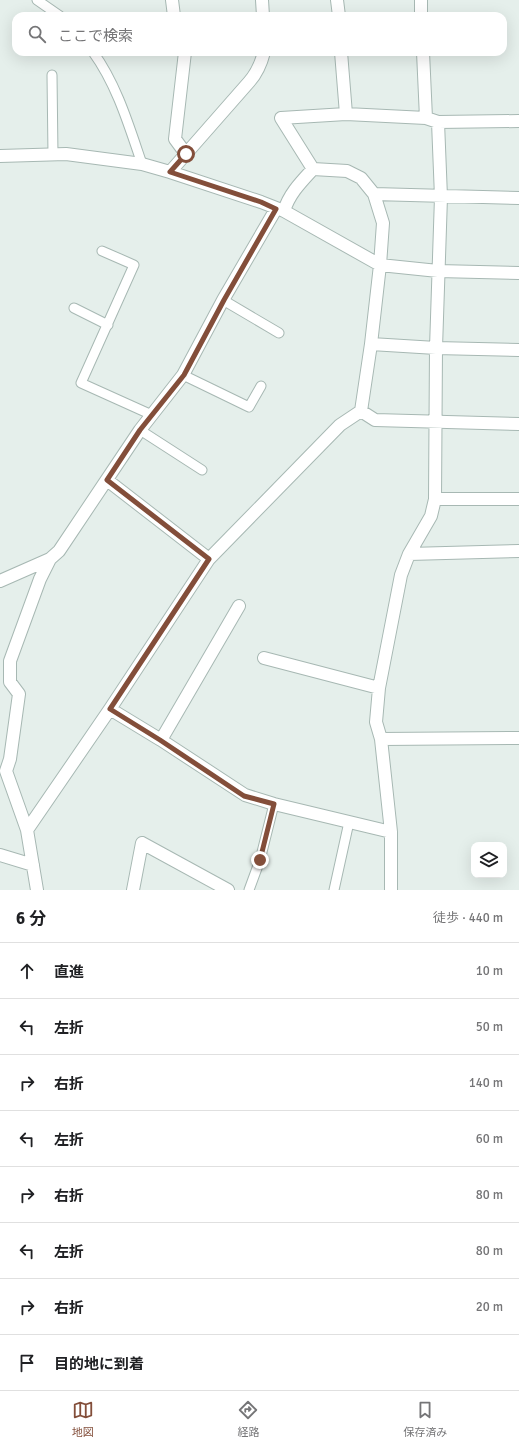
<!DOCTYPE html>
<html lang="ja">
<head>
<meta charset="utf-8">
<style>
	body { margin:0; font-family:Signika,"Noto Sans JP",sans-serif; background:#f2f2f2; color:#202124 }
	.controls { position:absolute; right:12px; bottom:12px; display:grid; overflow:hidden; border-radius:8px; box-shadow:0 4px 16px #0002 }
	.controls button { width:36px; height:36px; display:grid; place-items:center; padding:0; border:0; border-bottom:1px solid #e0e0e0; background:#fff; color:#202124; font:20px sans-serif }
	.stop { position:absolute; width:12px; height:12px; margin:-9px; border:3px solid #834e3a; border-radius:50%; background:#fff }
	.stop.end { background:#834e3a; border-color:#fff; box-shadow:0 1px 4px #0008 }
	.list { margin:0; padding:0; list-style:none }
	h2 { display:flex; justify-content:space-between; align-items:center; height:52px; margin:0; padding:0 16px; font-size:17px }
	h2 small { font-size:13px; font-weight:400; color:#757577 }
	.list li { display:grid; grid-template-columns:26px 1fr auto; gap:12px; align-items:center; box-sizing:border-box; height:56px; padding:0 16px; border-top:1px solid #e0e0e0 }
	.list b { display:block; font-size:15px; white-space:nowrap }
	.list em { font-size:13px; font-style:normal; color:#757577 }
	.icon { flex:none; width:22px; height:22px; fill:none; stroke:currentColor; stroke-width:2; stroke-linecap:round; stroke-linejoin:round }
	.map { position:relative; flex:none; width:519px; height:890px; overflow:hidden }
	.search { position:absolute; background:#fff; box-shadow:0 4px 16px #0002; left:12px; right:12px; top:12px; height:44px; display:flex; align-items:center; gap:10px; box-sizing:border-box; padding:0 14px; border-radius:12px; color:#757577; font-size:15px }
	.sheet { height:500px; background:#fff }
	nav { display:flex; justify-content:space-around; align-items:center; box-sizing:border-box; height:56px; border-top:1px solid #e0e0e0; background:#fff; font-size:11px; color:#757577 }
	nav a { display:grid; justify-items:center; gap:2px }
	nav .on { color:#834e3a }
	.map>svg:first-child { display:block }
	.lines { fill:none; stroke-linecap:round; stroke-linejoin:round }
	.lane-casing { stroke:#a7b8b3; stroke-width:11 }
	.street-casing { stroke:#a7b8b3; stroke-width:14 }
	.lane { stroke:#fff; stroke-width:9 }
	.street { stroke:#fff; stroke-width:12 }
	.route { stroke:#834e3a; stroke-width:5 }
</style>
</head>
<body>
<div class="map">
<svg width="519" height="890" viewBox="0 0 519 890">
	<rect width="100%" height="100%" fill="#e5efeb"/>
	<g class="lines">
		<defs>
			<path id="lane" d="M37 0 60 16
				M93 52C117 85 129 126 142 164
				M52 75 53 155
				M102 251 134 265 81 383 152 415
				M223 300 279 333
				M74 308 108 325
				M183 375 249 407 261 386
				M140 430 202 470
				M249 890 260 860 274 804
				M334 890 349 822"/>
			<path id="street" d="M172 0 174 16
				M262 0 263 16
				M337 0 339 16
				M421 0V16
				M185 52 175 139 186 154
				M341 52 346 114
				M423 52 426 118
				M0 156 66 154 142 164 170 172 261 202 284 211 380 265 438 271 519 273
				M313 169 281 118 346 114 426 118 438 122 519 121
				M170 172 249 82C257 73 261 64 264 52
				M374 194 519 198
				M371 344 436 348 519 350
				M361 411 375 420 519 424
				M107 480 209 559
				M435 499H519
				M409 554 519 551
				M0 581 50 559 59 551 140 430 183 375 223 300 276 209
				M264 658 379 688
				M110 709 161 740 245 795 274 804 391 832
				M381 739 519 738
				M161 740 239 606
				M27 830 110 709 209 559 340 425 361 411 371 344 380 265 383 223 374 194 361 178 347 171 313 169C301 182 289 194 284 211
				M0 855 33 865
				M37 890 27 830 6 771 10 759 19 694 10 682V661L40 579 50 559
				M133 890 142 843 228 890
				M391 890V832L381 739 376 722 379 688 401 575 409 554 431 516 435 499 436 348 441 197 438 122"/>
		</defs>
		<use href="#lane" class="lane-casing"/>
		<use href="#street" class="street-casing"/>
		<use href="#lane" class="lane"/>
		<use href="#street" class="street"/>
	</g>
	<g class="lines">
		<path class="route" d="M186 154 170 172 261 202 276 209 224 300 184 375 140 430 107 480 209 559 110 709 160 740 244 796 274 804 260 860"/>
	</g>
</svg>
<div class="controls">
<button><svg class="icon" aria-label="layers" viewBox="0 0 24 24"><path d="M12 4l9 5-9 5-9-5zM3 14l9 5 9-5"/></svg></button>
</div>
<div class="stop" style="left:186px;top:154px"></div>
<div class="stop end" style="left:260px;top:860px"></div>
<div class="search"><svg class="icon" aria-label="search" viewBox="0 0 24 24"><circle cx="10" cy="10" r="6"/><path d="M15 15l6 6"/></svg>ここで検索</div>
</div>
<section class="sheet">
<h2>6 分<small>徒歩 · 440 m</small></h2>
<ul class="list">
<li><svg class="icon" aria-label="ahead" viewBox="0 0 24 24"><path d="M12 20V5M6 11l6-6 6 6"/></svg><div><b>直進</b></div><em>10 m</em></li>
<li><svg class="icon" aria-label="left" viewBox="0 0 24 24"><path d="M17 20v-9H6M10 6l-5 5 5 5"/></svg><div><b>左折</b></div><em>50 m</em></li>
<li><svg class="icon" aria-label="right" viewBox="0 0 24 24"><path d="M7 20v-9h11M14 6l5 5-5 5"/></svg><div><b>右折</b></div><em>140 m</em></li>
<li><svg class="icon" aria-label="left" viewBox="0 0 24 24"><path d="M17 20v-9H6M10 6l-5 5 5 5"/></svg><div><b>左折</b></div><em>60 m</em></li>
<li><svg class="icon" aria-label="right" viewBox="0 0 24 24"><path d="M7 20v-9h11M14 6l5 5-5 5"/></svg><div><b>右折</b></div><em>80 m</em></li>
<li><svg class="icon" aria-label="left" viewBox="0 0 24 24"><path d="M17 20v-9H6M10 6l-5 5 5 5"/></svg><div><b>左折</b></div><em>80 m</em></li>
<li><svg class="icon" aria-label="right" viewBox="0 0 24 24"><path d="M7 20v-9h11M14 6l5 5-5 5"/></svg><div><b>右折</b></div><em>20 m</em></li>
<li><svg class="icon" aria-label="arrive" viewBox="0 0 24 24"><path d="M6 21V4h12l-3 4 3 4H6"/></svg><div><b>目的地に到着</b></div></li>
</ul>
</section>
<nav>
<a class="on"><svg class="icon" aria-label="map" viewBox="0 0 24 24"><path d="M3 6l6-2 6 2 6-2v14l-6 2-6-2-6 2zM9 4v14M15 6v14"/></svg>地図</a>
<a><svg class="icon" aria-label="directions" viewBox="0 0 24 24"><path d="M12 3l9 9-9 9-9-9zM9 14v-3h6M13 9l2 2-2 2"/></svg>経路</a>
<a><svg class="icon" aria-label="saved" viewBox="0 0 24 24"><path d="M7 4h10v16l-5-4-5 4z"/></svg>保存済み</a>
</nav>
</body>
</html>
